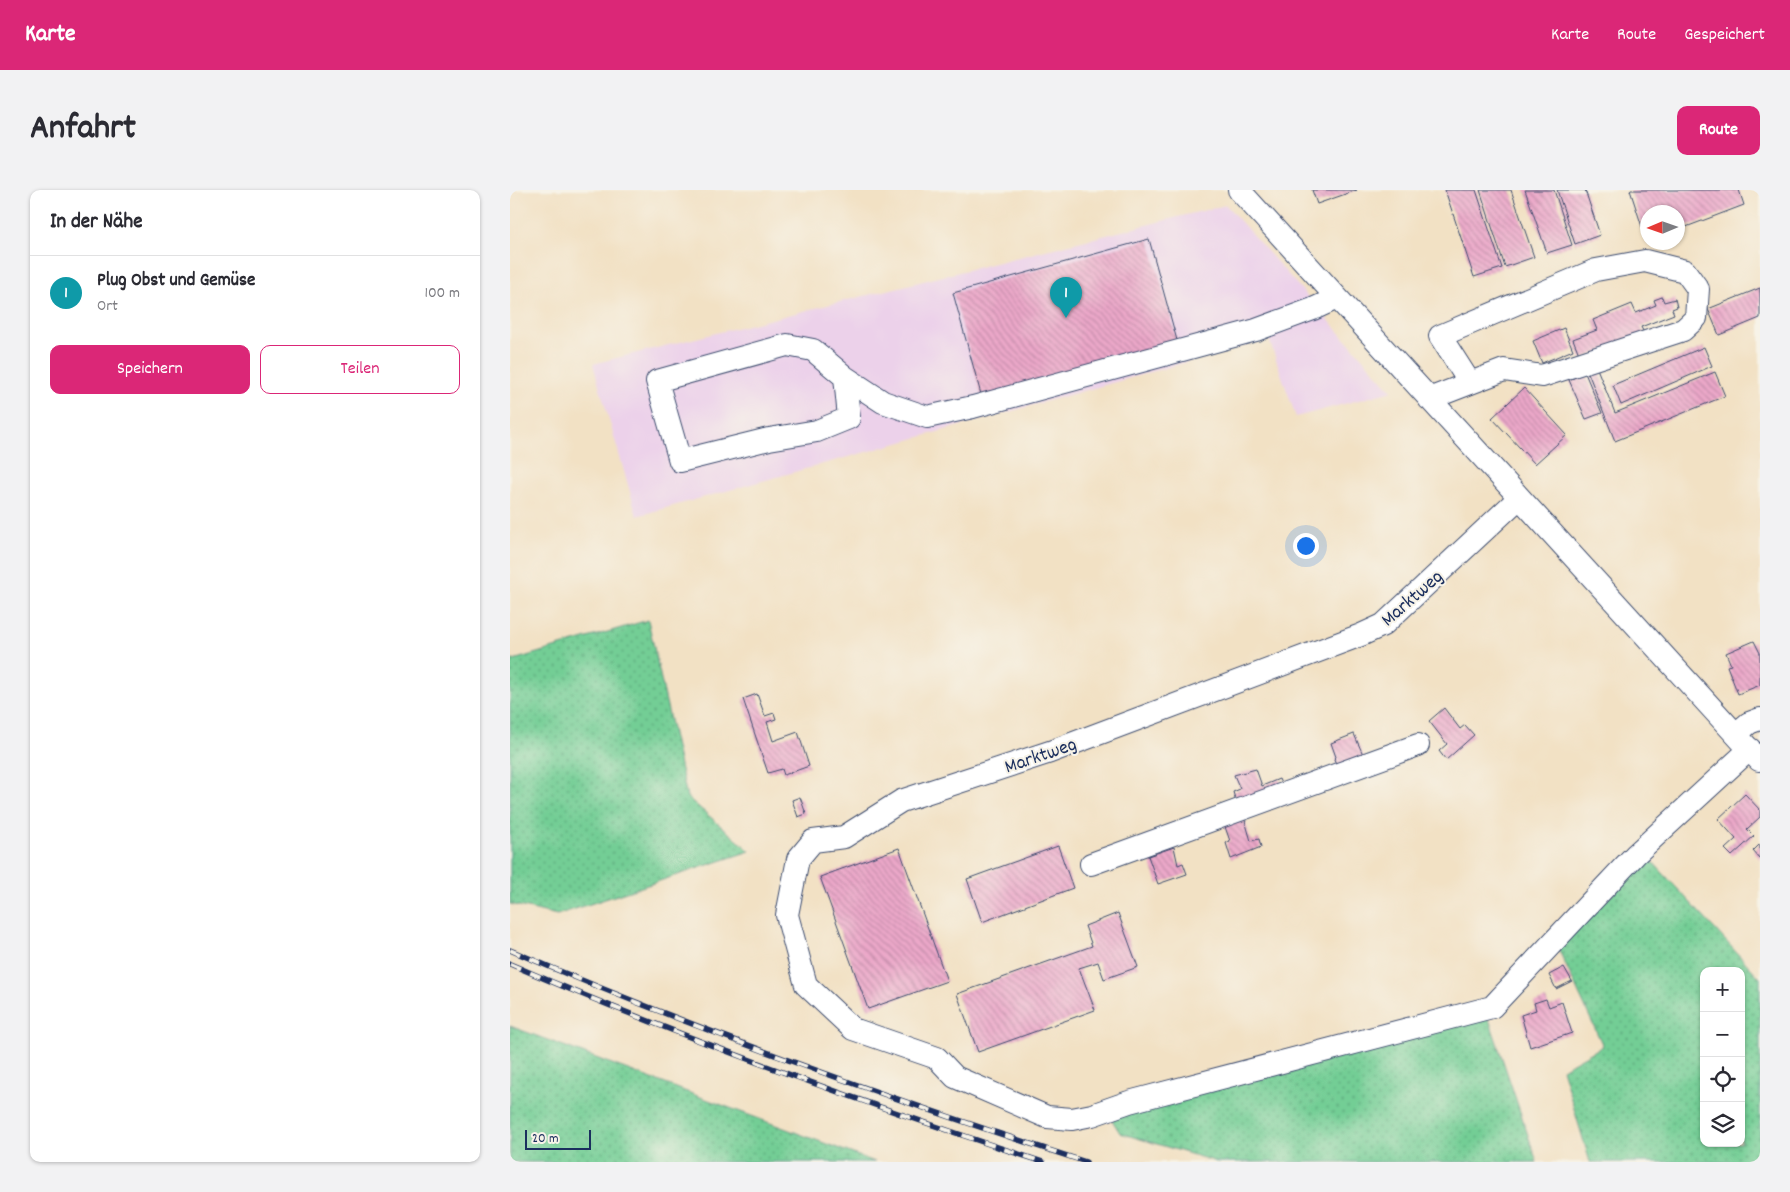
<!DOCTYPE html>
<html lang="de">
<head>
<meta charset="utf-8">
<style>
	body { margin:0; font-family:Dekko,sans-serif; background:#f2f2f3; color:#2b2b33 }
	.controls { position:absolute; right:15px; bottom:15px; display:grid; overflow:hidden; border-radius:10px; box-shadow:0 1px 4px #0004 }
	.controls button { width:45px; height:45px; display:grid; place-items:center; padding:0; border:0; border-bottom:1px solid #e1e1e2; background:#fff; color:#2b2b33; font:25px sans-serif }
	.compass { position:absolute; left:1130px; top:15px; width:45px; height:45px; border-radius:50%; background:#fff; box-shadow:0 1px 4px #0004; rotate:268deg }
	.scale { position:absolute; left:15px; bottom:12px; width:66px; box-sizing:border-box; padding-left:5px; border:2px solid #1b2f5e; border-top:0; font-size:14px; line-height:18px; white-space:nowrap; color:#1b2f5e; -webkit-text-stroke:4px #f7f3e8; paint-order:stroke }
	.you { position:absolute; left:795px; top:355px; width:18px; height:18px; margin:-12px; border:4px solid #fff; border-radius:50%; background:#1a73e8; box-shadow:0 0 0 8px #1a73e833 }
	.badge { display:grid; place-items:center; width:32px; height:32px; border-radius:50%; background:#db2777; color:#fff; font-size:16px; font-weight:700 }
	.pin { position:absolute; translate:-50% -41px; filter:drop-shadow(0 1px 2px #0008) }
	.pin::after { content:''; position:absolute; top:26px; width:18px; height:15px; background:inherit; clip-path:polygon(0 0,100% 0,50% 100%) }
	.list { margin:0; padding:0; list-style:none }
	h2 { display:flex; justify-content:space-between; align-items:center; height:65px; margin:0; padding:0 20px; font-size:21px }
	h2 small { font-size:16px; font-weight:400; color:#7c7c81 }
	.list li { display:grid; grid-template-columns:32px 1fr auto; gap:15px; align-items:center; box-sizing:border-box; height:75px; padding:0 20px; border-top:1px solid #e1e1e2 }
	.list b { display:block; font-size:19px; white-space:nowrap }
	.list p { margin:0; font-size:16px; white-space:nowrap; color:#7c7c81 }
	.list em { font-size:16px; font-style:normal; color:#7c7c81 }
	.actions { display:flex; gap:10px; padding:15px 20px }
	.actions a { flex:1; padding:11px 0; border:1px solid #db2777; border-radius:10px; text-align:center; font-size:18px; color:#db2777 }
	.actions .main { background:#db2777; color:#fff }
	.icon { flex:none; width:28px; height:28px; fill:none; stroke:currentColor; stroke-width:2; stroke-linecap:round; stroke-linejoin:round }
	.map { position:relative; flex:none; width:1250px; height:972px; overflow:hidden; border-radius:10px }
	header { display:flex; align-items:center; gap:30px; box-sizing:border-box; height:70px; padding:0 25px; background:#db2777; color:#fff }
	header strong { font-size:24px }
	nav { display:flex; gap:28px; margin-inline-start:auto; font-size:18px }
	.intro { display:flex; align-items:center; justify-content:space-between; box-sizing:border-box; height:120px; padding:0 30px }
	h1 { margin:0; font-size:35px }
	.button { padding:12px 22px; border-radius:10px; background:#db2777; color:#fff; font-size:18px; font-weight:700 }
	main { display:flex; gap:30px; padding:0 30px }
	aside { flex:1; background:#fff; border-radius:10px; box-shadow:0 1px 4px #0004 }
	.map>svg:first-child { display:block }
	.built { fill:#ecd1ea }
	.green { fill:url(#green-dots); stroke:#477e7a; fill-rule:evenodd }
	.building { fill:url(#building-back-hatch) }
	.lines { fill:none; stroke-linecap:round; stroke-linejoin:round }
	.minor-casing { stroke:#3b4a6d; stroke-width:24 }
	.minor { stroke:#fff; stroke-width:22 }
	.rail-casing { stroke:#1b2f5e; stroke-width:5.5 }
	.rail { stroke:#f7f3e8; stroke-width:4; stroke-dasharray:11; stroke-linecap:butt }
	.labels { text-anchor:middle; stroke-width:4; stroke-linejoin:round; paint-order:stroke }
	.street-label { font-size:20px; fill:#1b2f5e; stroke:#f7f3e8 }
</style>
</head>
<body>
<header>
<strong>Karte</strong>
<nav><a>Karte</a><a>Route</a><a>Gespeichert</a></nav>
</header>
<div class="intro"><h1>Anfahrt</h1><a class="button">Route</a></div>
<main>
<aside>
<h2>In der Nähe<small></small></h2>
<ul class="list">
<li><span class="badge" style="background:#0f9aa8">1</span><div><b>Plug Obst und Gemüse</b><p>Ort</p></div><em>100 m</em></li>
</ul>
<div class="actions"><a class="main">Speichern</a><a>Teilen</a></div>
</aside>
<div class="map">
<svg width="1250" height="972" viewBox="0 0 1250 972">
	<defs>
		<pattern id="green-dots" width="8" height="8" patternUnits="userSpaceOnUse" patternTransform="scale(1.25)"><rect width="8" height="8" fill="#73ce95"/><path d="M2 2h.1M6 6h.1" fill="none" stroke="#5ea87d" stroke-width="1.8" stroke-linecap="round"/></pattern>
		<pattern id="building-back-hatch" width="6" height="6" patternUnits="userSpaceOnUse" patternTransform="scale(1.25)"><rect width="6" height="6" fill="#eca8c9"/><path d="M-1 5l2 2M0 0l6 6M5-1l2 2" fill="none" stroke="#be89a6"/></pattern>
	</defs>
	<rect width="100%" height="100%" fill="#f7f3e8"/>
	<filter id="ink" filterUnits="userSpaceOnUse"><feTurbulence type="fractalNoise" baseFrequency=".02" numOctaves="2"/><feDisplacementMap in="SourceGraphic" scale="10" xChannelSelector="R" yChannelSelector="G"/><feConvolveMatrix kernelMatrix="1 2 1 2 8 2 1 2 1" color-interpolation-filters="sRGB"/></filter>
	<filter id="wash" filterUnits="userSpaceOnUse"><feTurbulence type="fractalNoise" baseFrequency=".0096" numOctaves="4" result="noise"/><feDisplacementMap in="SourceGraphic" scale="20" xChannelSelector="R" yChannelSelector="G"/><feGaussianBlur stdDeviation="1.12" result="paint"/><feColorMatrix in="noise" values="0 0 0 0 0 0 0 0 0 0 0 0 0 0 0 0 0 1.4 0 .05"/><feComposite in="paint" operator="in"/></filter>
	<g filter="url(#wash)">
		<rect width="100%" height="100%" fill="#f2e1c4"/>
		<path class="built" d="M716 15 882 201 786 227 759 149 127 326 83 174Z"/>
		<path class="green" d="M138 430 177 607 240 661 47 725 0 714V471Z
			M1140 669 1250 788V972H1080L1052 879 1093 856 1047 756ZM1194 781H1231V953H1194Z
			M975 817 1027 972H707L610 943 602 930 604 915Z
			M0 836 365 972H0Z"/>
		<g id="blocks">
			<path class="building" d="M802 0H847L807 14Z
				M935 0H966L992 78 964 87Z
				M970 0H1001L1024 67 995 77Z
				M1015 0H1044L1062 55 1037 63Z
				M1047 0H1075L1090 45 1065 54Z
				M1120 0H1229L1234 15 1168 40V22H1138L1137 52Z
				M639 49 668 154 472 208 443 103Z
				M1250 98V128L1209 145 1198 119Z
				M1152 107 1154 112 1165 109 1167 117 1162 119 1164 124 1131 137 1134 143 1071 169 1063 149 1087 140 1083 130 1122 114 1126 123 1146 115 1144 110Z
				M1054 138 1063 160 1032 173 1023 151Z
				M1194 157 1202 176 1111 215 1103 195Z
				M1086 176 1105 223 1205 182 1215 206 1105 251 1077 180Z
				M1075 183 1092 223 1076 229 1059 190Z
				M1014 198 1057 245 1025 274 982 228Z
				M1244 451 1250 463V495L1228 504 1217 476 1221 475 1216 463Z
				M247 504 255 526 264 523 266 529 257 532 263 551 288 542 299 576 274 585 272 579 258 583 233 509Z
				M934 518 950 539 955 535 964 545 936 570 929 561 937 554 919 531Z
				M844 544 855 569 828 579 824 569 826 567 821 553Z
				M746 579 752 596 769 589 773 598 727 615 723 602 730 599 724 585Z
				M1235 604 1250 620V627L1237 639 1244 646 1222 666 1215 659 1226 649 1208 629Z
				M290 607 296 624 288 627 282 610Z
				M734 627 741 651 749 649 751 657 721 669 716 653 720 651 714 634Z
				M1250 654V669L1243 661Z
				M548 656 563 698 472 732 457 689Z
				M664 657 668 675 673 673 677 684 648 694 638 666Z
				M389 658 437 791 358 819 310 687Z
				M608 723 628 777 594 789 588 772 569 778 585 820 468 862 447 804 582 756 575 736Z
				M1054 777 1062 791 1046 799 1039 785Z
				M1036 809 1039 817 1052 812 1062 843 1020 857 1011 825 1026 820 1024 813Z"/>
		</g>
	</g>
	<g filter="url(#ink)">
		<use href="#blocks" fill-opacity="0" stroke="#3b4a6d" stroke-width="1"/>
		<g class="lines">
			<defs>
				<path id="minor" d="M729 0 1249 570
					M335 187 339 228 307 241 259 249 170 271 147 191 277 155 303 160 335 187 373 212 417 227 463 217 746 140 803 119 827 108
					M919 209 994 180 1032 186 1173 140 1186 128 1188 99 1175 81 1135 71 1086 80 930 146 960 193
					M1009 308 873 435 851 445 540 562 391 611 334 647 303 651 288 669 277 725 296 795 343 839 427 868 445 887 537 927 562 929 582 925 619 912 982 817 1126 664 1240 559
					M1226 544 1239 533 1250 529
					M581 674 908 555"/>
			</defs>
			<use href="#minor" class="minor-casing"/>
			<use href="#minor" class="minor"/>
			<defs>
				<path id="rail" d="M0 760C188 841 381 909 576 972
					M0 774C174 849 353 913 533 972"/>
			</defs>
			<use href="#rail" class="rail-casing"/>
			<use href="#rail" class="rail"/>
		</g>
	</g>
	<g class="labels">
		<g class="street-label">
			<text transform="translate(901 407) rotate(-41)" y="7">Marktweg</text>
			<text transform="translate(530 564) rotate(-19)" y="7">Marktweg</text>
		</g>
	</g>
</svg>
<div class="controls">
<button>+</button>
<button>−</button>
<button><svg class="icon" aria-label="locate" viewBox="0 0 24 24"><circle cx="12" cy="12" r="6"/><path d="M12 2v4M12 18v4M2 12h4M18 12h4"/></svg></button>
<button><svg class="icon" aria-label="layers" viewBox="0 0 24 24"><path d="M12 4l9 5-9 5-9-5zM3 14l9 5 9-5"/></svg></button>
</div>
<svg class="compass" viewBox="-18 -18 36 36"><path d="M0-13l5 13h-10z" fill="#e53935"/><path d="M0 13l5-13h-10z" fill="#7c7c81"/></svg>
<div class="scale">20 m</div>
<div class="you"></div>
<div class="pin badge" style="left:556px;top:128px;background:#0f9aa8">1</div>
</div>
</main>
</body>
</html>
